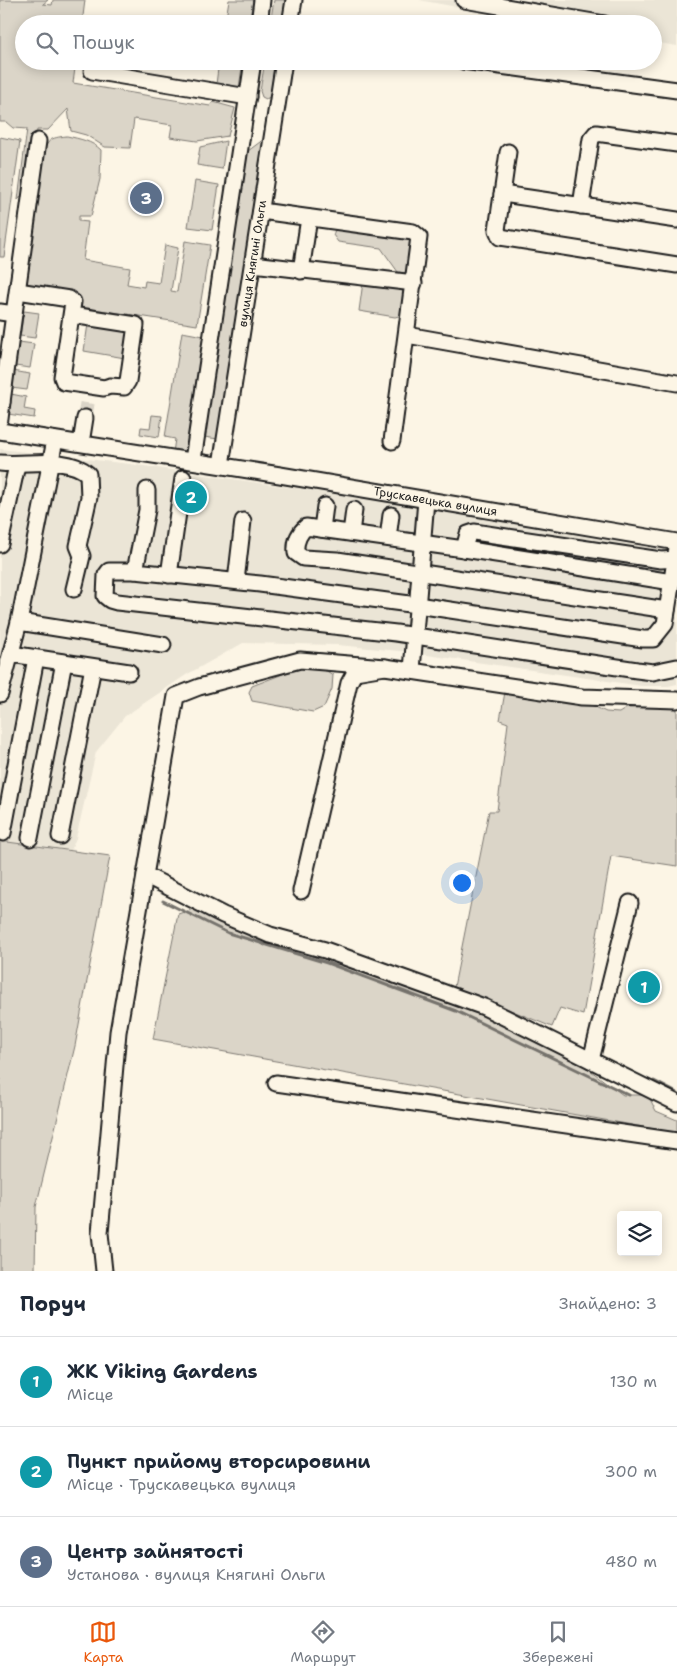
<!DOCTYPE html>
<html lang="uk">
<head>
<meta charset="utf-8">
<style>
	body { margin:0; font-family:"Shantell Sans",sans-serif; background:#f6f6f7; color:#1f2937 }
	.controls { position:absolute; right:15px; bottom:15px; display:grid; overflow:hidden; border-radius:5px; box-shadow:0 2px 12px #0003 }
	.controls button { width:45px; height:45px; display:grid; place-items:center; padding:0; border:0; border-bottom:1px solid #e0e1e3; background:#fff; color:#1f2937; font:25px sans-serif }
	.you { position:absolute; left:461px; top:882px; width:18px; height:18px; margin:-12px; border:4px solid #fff; border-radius:50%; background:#1a73e8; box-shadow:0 0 0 8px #1a73e833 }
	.badge { display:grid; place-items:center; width:32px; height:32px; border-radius:50%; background:#ea580c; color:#fff; font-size:16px; font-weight:700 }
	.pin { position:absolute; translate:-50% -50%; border:2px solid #fff; box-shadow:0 1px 5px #0006 }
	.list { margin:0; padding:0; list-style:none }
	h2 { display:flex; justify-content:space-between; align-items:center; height:65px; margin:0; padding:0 20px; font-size:21px }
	h2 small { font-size:16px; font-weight:400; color:#747a83 }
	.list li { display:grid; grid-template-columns:32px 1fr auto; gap:15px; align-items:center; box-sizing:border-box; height:90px; padding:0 20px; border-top:1px solid #e0e1e3 }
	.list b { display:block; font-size:19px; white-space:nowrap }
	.list p { margin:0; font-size:16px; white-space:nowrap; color:#747a83 }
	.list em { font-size:16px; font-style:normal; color:#747a83 }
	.icon { flex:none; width:28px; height:28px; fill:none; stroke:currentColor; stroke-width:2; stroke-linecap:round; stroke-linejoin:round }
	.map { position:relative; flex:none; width:677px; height:1271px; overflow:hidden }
	.search { position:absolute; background:#fff; box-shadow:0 2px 12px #0003; left:15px; right:15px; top:15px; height:55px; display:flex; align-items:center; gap:12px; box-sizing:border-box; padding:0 18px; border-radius:28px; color:#747a83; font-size:19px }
	.sheet { height:335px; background:#fff }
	nav { display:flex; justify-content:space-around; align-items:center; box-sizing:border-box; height:70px; border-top:1px solid #e0e1e3; background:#fff; font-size:14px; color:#747a83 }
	nav a { display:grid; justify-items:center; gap:2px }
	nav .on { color:#ea580c }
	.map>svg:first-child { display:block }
	.built { fill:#ebe5d6 }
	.green { fill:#dbd5c8; stroke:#7c7872 }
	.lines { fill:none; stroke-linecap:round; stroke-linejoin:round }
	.stream { stroke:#75726c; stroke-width:3 }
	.minor-tunnel { stroke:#dad4c7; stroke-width:15; stroke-dasharray:15 8; stroke-linecap:butt }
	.minor-casing { stroke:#1c1c1c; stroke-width:19 }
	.minor { stroke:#fcf5e5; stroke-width:15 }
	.labels { text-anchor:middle; stroke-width:4; stroke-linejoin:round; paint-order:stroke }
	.street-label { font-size:12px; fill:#1c1c1c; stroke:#fcf5e5 }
</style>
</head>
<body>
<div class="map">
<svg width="677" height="1271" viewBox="0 0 677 1271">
	<rect width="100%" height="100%" fill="#fcf5e5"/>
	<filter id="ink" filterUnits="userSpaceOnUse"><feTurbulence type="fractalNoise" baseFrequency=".02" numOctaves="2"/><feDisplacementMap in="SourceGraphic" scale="10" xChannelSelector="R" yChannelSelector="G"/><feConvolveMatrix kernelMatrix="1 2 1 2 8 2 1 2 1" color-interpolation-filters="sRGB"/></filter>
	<g filter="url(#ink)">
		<path class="built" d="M419 0H677V46L653 42V24H549Z
			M0 449 130 464 418 506 410 652 338 645 243 643 186 675 125 716 96 752 76 838 71 850 0 841Z
			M432 508 677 548V684L668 686H642L420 654Z"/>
		<path class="green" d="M0 0H48L43 4 52 5 53 0H85L82 24H24V61H76L73 83 210 106 213 102 235 108 228 136 197 141 170 137 172 125 134 119 130 148 105 147 86 135 71 131 68 109 48 130H37L30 186 18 200 27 129 13 128 6 122H0Z
			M229 0H253L249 24H225Z
			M274 0H287L284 24H270Z
			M219 61H243L238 94 215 92Z
			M265 61H278L272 96 266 99 262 97 260 91Z
			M67 136C80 139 92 141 101 150L100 179 91 216H79V221L88 222 83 260 130 268 127 284 144 287 145 281 159 283 165 245 178 248 171 291 177 292 185 241 210 245 197 325 23 298 42 157C48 139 49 138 67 136Z
			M0 137 20 141 4 257H0Z
			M264 139 218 439 204 437 248 151Z
			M226 141 222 169 197 165 200 147Z
			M195 181 219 185 212 230 188 227Z
			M336 227 412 238 408 270 405 273 398 272 381 248 338 242 333 235Z
			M363 282 406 290 403 315 395 317 359 311Z
			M24 311 39 313 35 338 20 336Z
			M88 324 130 328 125 358 84 351Z
			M182 332 209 337 187 456 173 453 175 439 165 437Z
			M19 342 34 344 30 368 15 366Z
			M13 371 30 374 27 390 11 388Z
			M11 394 26 397 24 409 35 411 34 418 8 414Z
			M152 415 162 416 159 437 140 434 141 427 150 428Z
			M306 665 325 670 333 675 332 689 324 707 313 712 252 701 249 692 252 686Z
			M505 692 587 703 606 712 619 713 627 708 677 706V866L611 856 583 1015 560 1008 552 1027 454 987 489 811H497L508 723 500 720Z
			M0 841 110 856 75 1046 36 1207 35 1271H0Z
			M196 908 253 936 264 946 276 943 336 965 339 959 482 1010 566 1052 623 1095H648L656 1111 677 1120V1133L153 1039 178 914Z"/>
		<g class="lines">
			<path class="stream" d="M163 901 228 933 327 963 456 1011 629 1095
				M654 1081 677 1093"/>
			<path class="minor-tunnel" d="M85 418 88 396"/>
			<defs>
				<g id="minor">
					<path d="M464 0 605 24"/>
					<path d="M259 24 262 0"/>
					<path d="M290 24 294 0"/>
					<path d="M463 61 677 90"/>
					<path d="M92 71 248 97"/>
					<path d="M508 152 497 230 500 237 677 265"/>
					<path d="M502 194 677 220"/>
					<path d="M581 206 591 139 596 133 677 144"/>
					<path d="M261 211 413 232 419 237 392 441"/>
					<path d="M253 264 414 283"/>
					<path d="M301 271 309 218"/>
					<path d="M18 291 69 299 73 302 62 377 64 382 104 388 110 386 124 387 128 381 136 325 72 315"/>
					<path d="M0 312 14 314 38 141"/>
					<path d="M407 335 677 383"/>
					<path d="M0 398 2 402 0 419"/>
					<path d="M2 402 14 314"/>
					<path id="s1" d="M0 431 280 475 677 542"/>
					<path d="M81 443 85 418"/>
					<path d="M193 460 253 61"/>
					<path d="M0 463C27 466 67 455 88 474L89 497 78 546 82 556 74 589"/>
					<path id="s2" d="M221 465 284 61"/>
					<path d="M147 490V510L135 571 260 584 417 605 643 639H653L665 624 677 548"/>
					<path d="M322 529 325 506"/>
					<path d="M351 533 354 510"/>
					<path d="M388 538 391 515"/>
					<path d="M0 544 17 465"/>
					<path d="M464 549 306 527C298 534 295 543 296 553L303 558 337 560 667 610"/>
					<path d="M135 571H109L106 575 105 596 110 600 117 602 396 633 637 670 653 672 677 667"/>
					<path d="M169 575 183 478"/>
					<path d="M236 581 243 521"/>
					<path d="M672 582 464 549 468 534 474 532 661 560 677 559"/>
					<path d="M19 622 163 645"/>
					<path d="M11 654 129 672"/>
					<path d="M412 670 426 500"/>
					<path d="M0 694 19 622 55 440"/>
					<path d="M3 833 36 658"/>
					<path d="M60 836 93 667"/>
					<path d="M30 838 64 662"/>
					<path d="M145 875 223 915 270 935 325 950 484 1007 677 1103"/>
					<path d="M301 891 349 683 355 672 385 667 582 697 677 700"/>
					<path d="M591 1060 630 903"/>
					<path d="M276 1083 677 1141"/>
					<path d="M104 1271 100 1233 118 1032 176 696 199 687 300 660 385 667"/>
				</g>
			</defs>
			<use href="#minor" class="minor-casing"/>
			<use href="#minor" class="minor"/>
		</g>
	</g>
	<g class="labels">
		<g class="street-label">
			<text dy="4" stroke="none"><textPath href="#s2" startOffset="204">вулиця Княгині Ольги</textPath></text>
			<text dy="4" stroke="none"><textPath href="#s1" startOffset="441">Трускавецька вулиця</textPath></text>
		</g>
	</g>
</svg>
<div class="controls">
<button><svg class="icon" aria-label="layers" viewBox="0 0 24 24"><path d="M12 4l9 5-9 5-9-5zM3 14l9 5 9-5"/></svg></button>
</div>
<div class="you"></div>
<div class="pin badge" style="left:644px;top:987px;background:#0f9aa8">1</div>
<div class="pin badge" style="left:191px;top:497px;background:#0f9aa8">2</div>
<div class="pin badge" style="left:146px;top:198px;background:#5c6f8a">3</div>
<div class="search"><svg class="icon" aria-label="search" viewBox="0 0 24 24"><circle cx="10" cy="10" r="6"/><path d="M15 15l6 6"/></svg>Пошук</div>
</div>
<section class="sheet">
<h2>Поруч<small>Знайдено: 3</small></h2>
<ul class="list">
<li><span class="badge" style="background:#0f9aa8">1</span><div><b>ЖК Viking Gardens</b><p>Місце</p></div><em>130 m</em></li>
<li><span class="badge" style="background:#0f9aa8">2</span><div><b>Пункт прийому вторсировини</b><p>Місце · Трускавецька вулиця</p></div><em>300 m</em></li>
<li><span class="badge" style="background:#5c6f8a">3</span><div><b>Центр зайнятості</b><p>Установа · вулиця Княгині Ольги</p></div><em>480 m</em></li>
</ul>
</section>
<nav>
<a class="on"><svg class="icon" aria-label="map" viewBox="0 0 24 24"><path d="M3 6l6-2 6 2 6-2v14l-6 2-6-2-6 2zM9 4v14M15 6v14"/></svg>Карта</a>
<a><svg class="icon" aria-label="directions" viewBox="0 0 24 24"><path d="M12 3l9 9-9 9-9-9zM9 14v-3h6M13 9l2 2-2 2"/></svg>Маршрут</a>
<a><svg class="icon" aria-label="saved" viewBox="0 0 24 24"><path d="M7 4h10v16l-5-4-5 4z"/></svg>Збережені</a>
</nav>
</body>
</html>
